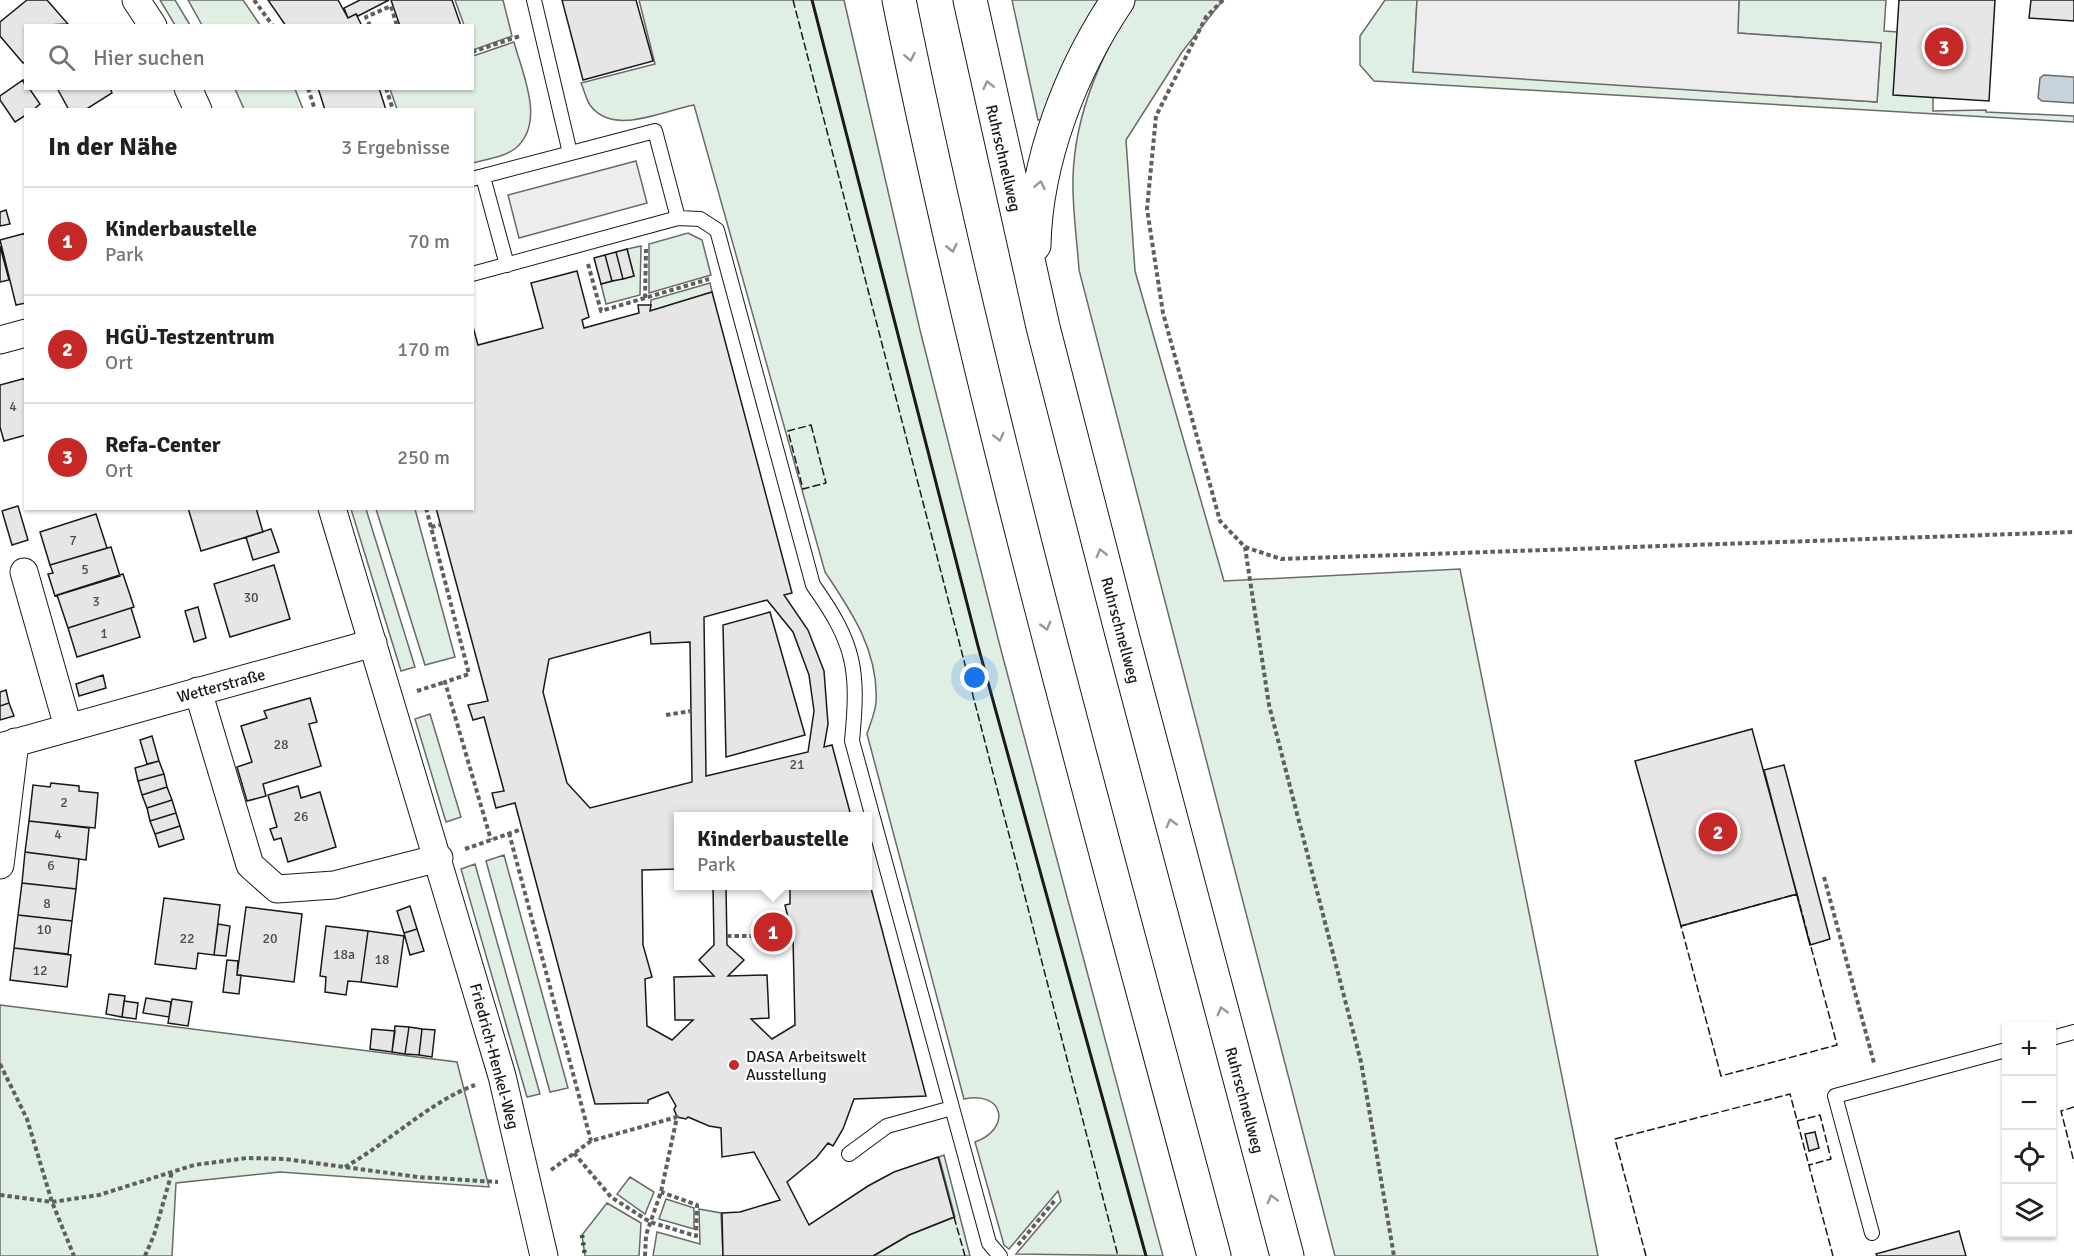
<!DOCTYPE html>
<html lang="de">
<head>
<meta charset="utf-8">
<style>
	body { margin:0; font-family:Signika,sans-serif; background:#f6f6f6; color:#202124 }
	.controls { position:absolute; right:18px; bottom:18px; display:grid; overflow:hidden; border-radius:0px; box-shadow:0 2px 4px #0004 }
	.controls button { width:54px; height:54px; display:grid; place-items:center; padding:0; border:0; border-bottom:2px solid #e0e0e0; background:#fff; color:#202124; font:30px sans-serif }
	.you { position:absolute; left:975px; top:678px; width:21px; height:21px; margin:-15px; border:4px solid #fff; border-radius:50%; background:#1a73e8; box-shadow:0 0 0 9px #1a73e833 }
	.badge { display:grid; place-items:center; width:39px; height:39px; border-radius:50%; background:#c62828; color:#fff; font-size:20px; font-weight:700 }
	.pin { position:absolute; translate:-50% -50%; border:3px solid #fff; box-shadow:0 2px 6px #0006 }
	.popup { position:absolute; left:674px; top:812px; width:198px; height:78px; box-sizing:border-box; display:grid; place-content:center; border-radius:0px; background:#fff; filter:drop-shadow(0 2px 4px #0005); font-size:20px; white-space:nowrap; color:#757577 }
	.popup b { font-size:22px; color:#202124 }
	.popup::after { content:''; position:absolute; left:50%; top:100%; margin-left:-12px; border:12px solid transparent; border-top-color:#fff }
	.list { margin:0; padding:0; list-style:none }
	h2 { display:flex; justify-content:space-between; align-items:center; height:78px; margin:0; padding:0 24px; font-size:26px }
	h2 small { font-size:20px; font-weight:400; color:#757577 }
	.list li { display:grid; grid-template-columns:39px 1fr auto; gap:18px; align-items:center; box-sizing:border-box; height:108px; padding:0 24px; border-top:2px solid #e0e0e0 }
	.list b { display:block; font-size:22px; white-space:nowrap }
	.list p { margin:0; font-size:20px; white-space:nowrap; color:#757577 }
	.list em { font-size:20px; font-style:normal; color:#757577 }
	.icon { flex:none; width:33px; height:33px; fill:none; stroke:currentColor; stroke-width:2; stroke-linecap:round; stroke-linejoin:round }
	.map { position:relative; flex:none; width:2074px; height:1256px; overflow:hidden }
	.search { position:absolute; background:#fff; box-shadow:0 2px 4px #0004; left:24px; top:24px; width:450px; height:66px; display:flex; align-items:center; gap:15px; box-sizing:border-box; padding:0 21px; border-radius:0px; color:#757577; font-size:22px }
	.panel { position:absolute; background:#fff; box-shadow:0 2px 4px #0004; left:24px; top:108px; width:450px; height:402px; border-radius:0px }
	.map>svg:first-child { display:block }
	.green { fill:#e0efe3; stroke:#6a6a6a; stroke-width:1.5 }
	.parking { fill:#ededed; stroke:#6a6a6a; stroke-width:1.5 }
	.water { fill:#c6d2dc; stroke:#6a6a6a; stroke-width:1.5 }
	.building { fill:#e6e6e6; stroke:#1a1a1a; stroke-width:1.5; fill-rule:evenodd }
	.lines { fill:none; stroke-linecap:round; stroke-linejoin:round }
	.lane-casing { stroke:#1a1a1a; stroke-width:16 }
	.street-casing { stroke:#1a1a1a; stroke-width:29 }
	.highway-casing { stroke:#1a1a1a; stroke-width:35 }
	.path { stroke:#5f5f5f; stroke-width:4; stroke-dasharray:4.5 3; stroke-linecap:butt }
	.lane { stroke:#fff; stroke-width:14 }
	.street { stroke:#fff; stroke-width:27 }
	.highway { stroke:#fff; stroke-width:33 }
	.hedge { stroke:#2b5a34; stroke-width:4.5; stroke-dasharray:3 4.5; stroke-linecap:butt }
	.fence { stroke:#1a1a1a; stroke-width:1.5; stroke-dasharray:8 3; stroke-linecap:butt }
	.wall { stroke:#1a1a1a; stroke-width:3 }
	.oneway { stroke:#989898 }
	.poi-dot { fill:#c62828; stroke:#fff; stroke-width:2 }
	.labels { text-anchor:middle; stroke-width:4.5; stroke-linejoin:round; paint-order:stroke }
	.number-label { font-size:14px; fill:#4d4d4d }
	.street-label { font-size:16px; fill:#1a1a1a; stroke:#fff }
	.poi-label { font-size:16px; fill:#1a1a1a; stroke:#fff; text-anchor:start }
</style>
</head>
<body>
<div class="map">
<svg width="2074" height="1256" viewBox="0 0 2074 1256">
	<rect width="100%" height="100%" fill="#fff"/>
	<path class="green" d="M160 0H175L190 25H175Z
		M188 0H243L260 25H202Z
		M455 0H503L512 36 473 50 472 26 464 25Z
		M639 0H844L920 330 1001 650 1163 1256 1016 1254 1061 1201 1058 1191 1009 1249 1004 1245 975 1142C1012 1129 1004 1090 964 1099L867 734C870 724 875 713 876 703 879 652 852 612 825 572L694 105C664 110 613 137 590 105 586 99 584 90 581 83L655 64Z
		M1012 0H1101L1052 119 1038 120Z
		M1135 0H1223L1182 52 1126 140 1135 271 1224 581 1460 569 1598 1256H1335L1079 270C1077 239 1072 208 1073 177 1075 112 1102 54 1135 0Z
		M1385 0H1417L1413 71 1877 102 1881 43 1737 33 1739 0H1886L1884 31 1898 32 1933 97V111L1986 110V112L2074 116V122L1374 81 1360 65V36Z
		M514 42C522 73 546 122 516 148 505 157 486 159 473 163L472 110 397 109 390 89 472 88 473 56Z
		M235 89H295L303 109H244Z
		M688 233 702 240 711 275 649 293V244Z
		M641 246 640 295 606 304 601 284 634 276 627 249Z
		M710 283 712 292 650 311 651 300Z
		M351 509H366L415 667 401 671Z
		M376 509H415L455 657 425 665Z
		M430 714 461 817 446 822 415 719Z
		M504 855 568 1088 550 1092 486 861Z
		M475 864 540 1094 527 1097 461 869Z
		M0 1005 457 1062 489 1187 280 1172 176 1183 172 1256H0Z
		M944 1155 970 1256H874L909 1235 955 1217 939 1157Z
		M630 1177 654 1192 645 1214 617 1194Z
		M666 1199 694 1208V1229L659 1219Z
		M607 1203 641 1223 639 1256H585L582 1235Z
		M699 1209 721 1213 723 1256H653L657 1232 700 1244Z"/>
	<path class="parking" d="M1417 0H1739L1738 33 1881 43 1877 102 1413 72Z
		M636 161 647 203 519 238 508 195Z"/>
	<path class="water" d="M2044 75 2074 77V103L2042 101 2038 98 2040 78Z"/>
	<path class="building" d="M27 0H47L68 24 26 26V61L23 63 0 36V22Z
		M268 0H338L348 18 356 14 362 26H286Z
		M360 0H389L358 16 356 14 348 18 344 8Z
		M391 0H452L461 26H400Z
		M562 0H636L653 61 583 80Z
		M1899 0H1995L1989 101 1893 95Z
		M2031 0H2074V21L2029 18Z
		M23 80 26 88H29L40 104 33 110H26V115L15 122 0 100V96Z
		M57 88H110L112 93 85 110H69Z
		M318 88H379L386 110H325Z
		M6 210 10 224 0 226V212Z
		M26 233V303L16 305 0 240Z
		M0 246 9 280 0 282Z
		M627 249 634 276 623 279 616 252Z
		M616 252 623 279 612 281 605 255Z
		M605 255 612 281 601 284 594 258Z
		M577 271 589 317 582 320 584 328 639 313 638 305H651L650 311 712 292 792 593 784 595 808 630 824 671 828 724 824 747 832 745 851 816H678V869L642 870 643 945 652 977 645 979 647 1026 672 1040 693 1020H675L674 977 714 976 699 960 714 945 713 886H726L727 945 744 960 728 976 767 975 769 1018 751 1019 772 1039 795 1025 793 938 785 905 790 904V886H868V877L926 1096 854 1099 843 1129 833 1146 828 1143 816 1158 787 1182 809 1225 868 1186 894 1172 938 1157 954 1217 909 1235 873 1256H723L722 1213 740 1212 780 1200 754 1152 722 1157 721 1128 709 1126 688 1117 686 1119 677 1117 674 1109 676 1106 668 1092 648 1100V1103L595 1104 515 803 496 808 492 793 504 791 484 717 473 720 468 705 488 701 436 508H472V323L478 345 543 328 531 283ZM767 600 793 632 809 675 814 711 808 752 706 776 704 617ZM650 632 651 644 690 642 692 782 590 808 567 783 543 692 549 659Z
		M26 378V435L4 441 0 427V385Z
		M18 506 28 540 12 545 2 511Z
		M188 508H256L263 532 201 551Z
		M96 514 107 548 50 565 40 532Z
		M271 529 279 552 253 560 246 537Z
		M111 547 120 576 55 596 48 574 53 573 50 565Z
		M274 565 290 619 230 637 214 584Z
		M123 574 134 607 68 628 57 595Z
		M198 607 206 638 194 642 185 611Z
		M131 608 140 637 77 657 68 628Z
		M770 612 805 735 726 757 723 625Z
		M103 675 106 688 79 696 76 684Z
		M6 690 9 703 0 706V692Z
		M310 698 317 722 309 724 321 766 263 784 266 796 247 801 237 767 252 762 241 726 267 718 264 711Z
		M9 703 14 716 0 720V706Z
		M1752 729 1797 894 1681 926 1635 761Z
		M152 736 159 761 147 764 140 740Z
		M159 761 164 774 138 781 135 768Z
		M1784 765 1830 939 1810 945 1764 770Z
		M164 774 167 787 142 795 138 781Z
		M51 783 79 786V791L98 793 95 828 29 821 33 785 50 787Z
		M298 786 301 798 320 792 336 847 288 862 281 838 274 840 270 829 277 827 268 795Z
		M167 787 172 800 147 808 142 795Z
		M172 800 176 813 150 821 147 808Z
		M176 813 180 826 155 834 150 821Z
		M29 821 89 828 86 860 25 852Z
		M180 826 184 839 159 847 155 834Z
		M25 852 79 859 76 889 22 883Z
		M22 883 76 889 72 921 18 915Z
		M164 898 220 905 214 955 198 953 196 969 155 964Z
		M410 906 417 929 404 933 397 911Z
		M246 907 302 914 294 982 237 975Z
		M18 915 72 921 68 954 14 948Z
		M218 924 230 926 226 956 214 955Z
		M326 926 368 931 361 982 348 981 346 995 325 992 326 977 320 976Z
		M417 929 424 951 410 955 404 933Z
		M368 931 404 936 397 987 361 982Z
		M14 948 71 955 67 987 10 980Z
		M227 960 238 961 237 975H241L239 994 223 992Z
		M109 994 125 996 122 1017 106 1014Z
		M146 998 171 1002 169 1017 143 1013Z
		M172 999 192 1002 188 1026 168 1023Z
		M124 1001 138 1003 136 1019 122 1017Z
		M395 1026 409 1027 405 1054 392 1052Z
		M409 1027 422 1029 419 1055 405 1054Z
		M372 1029 395 1031 392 1052 370 1049Z
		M422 1029 435 1030 432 1057 419 1055Z
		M1815 1132 1819 1148 1809 1151 1805 1134Z
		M1959 1231 1966 1256H1877L1876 1254Z"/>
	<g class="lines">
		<defs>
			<path id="lane" d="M534 0 570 153
				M483 177 507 265
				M472 179 655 131 678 218
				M472 274 678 218 700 219 717 230 813 585C855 644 859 669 852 741L989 1243 1000 1256
				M2052 1038 2074 1032
				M849 1154 887 1126 952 1108
				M1872 1233 1835 1096 2006 1050"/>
			<path id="street" d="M136 0 153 26
				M188 88 198 110
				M0 340 26 333
				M332 508 502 1076 544 1256
				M24 572 68 727
				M198 691 250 865 277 889 334 885 439 858
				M0 747 373 643
				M0 865 15 742"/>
			<path id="highway" d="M899 0C985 423 1103 839 1214 1256
				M970 0 1043 327 1123 638 1287 1256
				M1034 245C1036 160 1071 70 1118 0"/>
		</defs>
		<use href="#lane" class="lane-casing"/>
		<use href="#street" class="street-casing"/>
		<use href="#highway" class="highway-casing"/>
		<path class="path" d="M254 0 273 26
			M1223 0 1206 17 1156 116 1147 209 1163 313 1220 521 1245 547 1269 705 1361 1062 1394 1256
			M370 26 366 17 391 6 397 26
			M472 52 520 36
			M308 88 315 110
			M386 88 393 110
			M588 264 601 311 709 279
			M645 298 646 249
			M426 508 469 674 445 682 491 840
			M431 527 440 525
			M1245 547 1281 559 2074 532
			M417 691 445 682
			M666 715 691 711
			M509 833 591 1141
			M465 849 522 829
			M1824 877 1874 1063
			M727 936H776
			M0 1064 27 1119 52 1202 74 1256
			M574 1153 611 1197 650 1222 696 1236 697 1205 661 1192
			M345 1167C388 1143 431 1101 475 1085
			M551 1170 591 1141 677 1117 661 1192 646 1235 645 1256
			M0 1195 52 1202 99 1195 194 1165 247 1158 285 1159 418 1177 498 1182
			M1018 1245 1056 1199
			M145 1256 154 1235 172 1172"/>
		<use href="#lane" class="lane"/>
		<use href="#street" class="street"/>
		<use href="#highway" class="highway"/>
		<path class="hedge" d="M582 1235 585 1256"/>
		<path class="fence" d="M793 0 1118 1256
			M811 425 826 483 803 489 788 431Z
			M1797 894 1837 1045 1721 1076 1681 926Z
			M2074 1107 2061 1111 2074 1162
			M1797 1121 1820 1115 1831 1159 1809 1165
			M954 1217 965 1256
			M1646 1256 1615 1139 1790 1094 1833 1256"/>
		<path class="wall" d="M812 0 978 646 1146 1256"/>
	</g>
	<defs><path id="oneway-chevron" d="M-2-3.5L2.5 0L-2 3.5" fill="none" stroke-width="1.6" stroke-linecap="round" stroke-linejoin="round" transform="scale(1.5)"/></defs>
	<g class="oneway">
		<use href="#oneway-chevron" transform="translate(910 57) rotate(78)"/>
		<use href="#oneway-chevron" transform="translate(988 85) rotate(-103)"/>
		<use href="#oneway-chevron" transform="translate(1040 185) rotate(-78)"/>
		<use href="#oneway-chevron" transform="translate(952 248) rotate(77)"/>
		<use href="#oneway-chevron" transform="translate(999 437) rotate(76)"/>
		<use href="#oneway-chevron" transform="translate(1101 553) rotate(-104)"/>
		<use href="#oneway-chevron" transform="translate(1046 626) rotate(75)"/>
		<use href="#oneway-chevron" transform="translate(1171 823) rotate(-105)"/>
		<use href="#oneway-chevron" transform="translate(1222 1011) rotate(-105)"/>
		<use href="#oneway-chevron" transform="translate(1272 1199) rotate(-105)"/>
	</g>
	<circle class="poi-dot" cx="734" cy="1065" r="6"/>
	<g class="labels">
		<g class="number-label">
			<text x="13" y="411">4</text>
			<text x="73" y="545">7</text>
			<text x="85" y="574">5</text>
			<text x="251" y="602">30</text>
			<text x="96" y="606">3</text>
			<text x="104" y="638">1</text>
			<text x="281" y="749">28</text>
			<text x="797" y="769">21</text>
			<text x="64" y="807">2</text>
			<text x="301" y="821">26</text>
			<text x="58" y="839">4</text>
			<text x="51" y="870">6</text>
			<text x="47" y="908">8</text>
			<text x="44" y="934">10</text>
			<text x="187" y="943">22</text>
			<text x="270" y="943">20</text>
			<text x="344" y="959">18a</text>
			<text x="382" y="964">18</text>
			<text x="40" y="975">12</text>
		</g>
		<g class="street-label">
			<text transform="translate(1004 158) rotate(77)" y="6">Ruhrschnellweg</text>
			<text transform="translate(1121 630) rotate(75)" y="6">Ruhrschnellweg</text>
			<text transform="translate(221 685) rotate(-15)" y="6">Wetterstraße</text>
			<text transform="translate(495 1056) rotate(75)" y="6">Friedrich-Henkel-Weg</text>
			<text transform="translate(1245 1100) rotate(75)" y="6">Ruhrschnellweg</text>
		</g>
		<g class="poi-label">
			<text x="746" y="1062">DASA Arbeitswelt<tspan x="746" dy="18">Ausstellung</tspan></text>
		</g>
	</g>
</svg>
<div class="controls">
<button>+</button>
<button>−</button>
<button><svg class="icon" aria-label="locate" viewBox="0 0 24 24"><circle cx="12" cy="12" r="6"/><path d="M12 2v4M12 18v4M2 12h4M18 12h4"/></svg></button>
<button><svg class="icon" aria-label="layers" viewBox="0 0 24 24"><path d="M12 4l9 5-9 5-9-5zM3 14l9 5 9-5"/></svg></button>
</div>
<div class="you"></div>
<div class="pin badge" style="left:773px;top:932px">1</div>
<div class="popup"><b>Kinderbaustelle</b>Park</div>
<div class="pin badge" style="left:1718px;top:832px">2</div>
<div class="pin badge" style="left:1944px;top:47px">3</div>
<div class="search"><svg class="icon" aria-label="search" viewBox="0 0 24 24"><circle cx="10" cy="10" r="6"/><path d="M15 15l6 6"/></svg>Hier suchen</div>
<section class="panel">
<h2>In der Nähe<small>3 Ergebnisse</small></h2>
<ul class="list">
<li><span class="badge">1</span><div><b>Kinderbaustelle</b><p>Park</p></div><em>70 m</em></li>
<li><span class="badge">2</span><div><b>HGÜ-Testzentrum</b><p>Ort</p></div><em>170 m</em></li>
<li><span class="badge">3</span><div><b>Refa-Center</b><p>Ort</p></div><em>250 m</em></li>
</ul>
</section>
</div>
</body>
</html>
